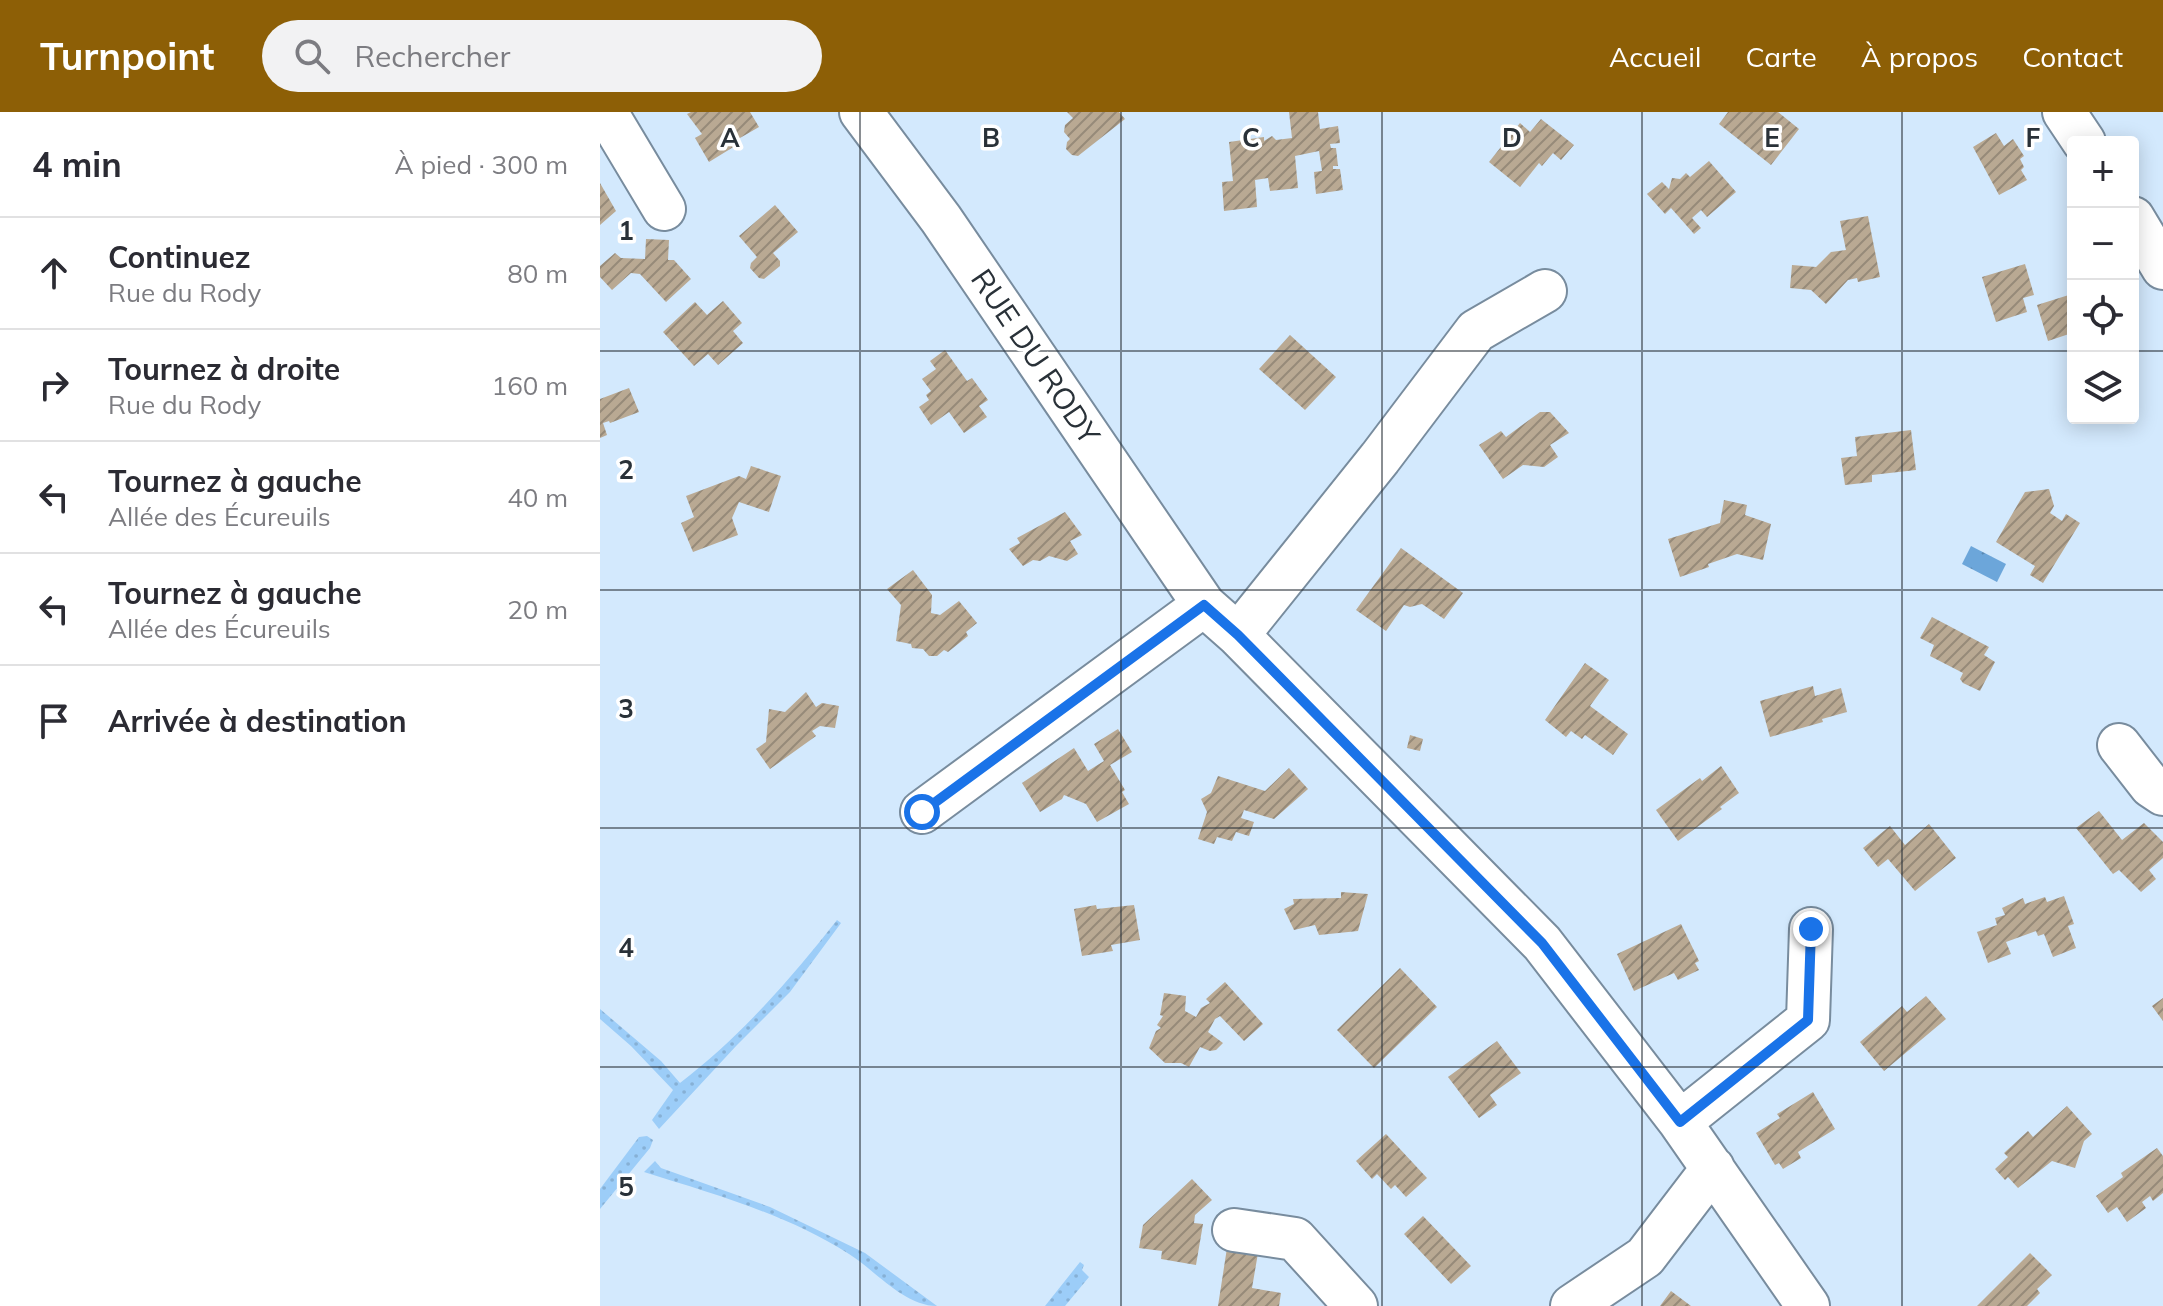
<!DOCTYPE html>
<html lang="fr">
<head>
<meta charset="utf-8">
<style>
	body { margin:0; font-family:Mulish,sans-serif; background:#f2f2f3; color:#2b2b33 }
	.controls { position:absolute; right:24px; top:24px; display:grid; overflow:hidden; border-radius:8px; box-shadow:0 4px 20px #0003 }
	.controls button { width:72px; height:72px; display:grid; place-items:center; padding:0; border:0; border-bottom:2px solid #e1e1e2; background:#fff; color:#2b2b33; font:40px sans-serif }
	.stop { position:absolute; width:24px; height:24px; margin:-18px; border:6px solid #1a73e8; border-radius:50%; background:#fff }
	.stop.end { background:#1a73e8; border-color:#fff; box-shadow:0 2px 8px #0008 }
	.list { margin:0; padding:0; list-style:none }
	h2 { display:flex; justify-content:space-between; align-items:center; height:104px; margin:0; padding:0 32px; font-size:34px }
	h2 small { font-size:26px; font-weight:400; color:#7c7c81 }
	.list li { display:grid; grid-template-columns:52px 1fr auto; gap:24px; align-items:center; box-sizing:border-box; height:112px; padding:0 32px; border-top:2px solid #e1e1e2 }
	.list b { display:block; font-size:30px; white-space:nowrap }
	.list p { margin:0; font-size:26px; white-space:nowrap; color:#7c7c81 }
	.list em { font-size:26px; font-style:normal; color:#7c7c81 }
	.icon { flex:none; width:44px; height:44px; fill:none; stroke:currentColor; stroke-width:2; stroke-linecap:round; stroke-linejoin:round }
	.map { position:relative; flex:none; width:1563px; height:1194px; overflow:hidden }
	header { display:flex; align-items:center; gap:48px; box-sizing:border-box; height:112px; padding:0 40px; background:#8d5f06; color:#fff }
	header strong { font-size:38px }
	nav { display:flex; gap:44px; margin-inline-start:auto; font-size:28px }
	.search { width:560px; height:72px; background:#f2f2f3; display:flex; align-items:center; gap:20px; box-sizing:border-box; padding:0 28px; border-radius:44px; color:#7c7c81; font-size:30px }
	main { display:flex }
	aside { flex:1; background:#fff }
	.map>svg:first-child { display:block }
	.green { fill:url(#green-dots) }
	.water { fill:url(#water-ripples) }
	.building { fill:url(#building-hatch) }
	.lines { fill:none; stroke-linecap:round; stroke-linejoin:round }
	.minor-casing { stroke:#788c9e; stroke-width:46 }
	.minor { stroke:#fff; stroke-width:42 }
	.route { stroke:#1a73e8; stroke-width:10 }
	.grid { fill:none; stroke:#293138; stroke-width:2; stroke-opacity:0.55 }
	.labels { text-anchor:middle; stroke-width:7; stroke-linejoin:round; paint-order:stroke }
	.street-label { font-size:30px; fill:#293138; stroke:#fff }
	.grid-label { font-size:26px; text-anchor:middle; font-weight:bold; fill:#293138; stroke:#fff; stroke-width:7; stroke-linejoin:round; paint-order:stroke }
</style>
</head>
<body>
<header>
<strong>Turnpoint</strong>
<div class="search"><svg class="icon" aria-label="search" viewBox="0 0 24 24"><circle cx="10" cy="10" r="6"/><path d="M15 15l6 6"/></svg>Rechercher</div>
<nav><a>Accueil</a><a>Carte</a><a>À propos</a><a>Contact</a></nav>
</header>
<main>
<aside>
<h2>4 min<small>À pied · 300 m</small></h2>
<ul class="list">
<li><svg class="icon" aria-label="ahead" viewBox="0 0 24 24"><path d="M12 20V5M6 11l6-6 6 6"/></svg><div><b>Continuez</b><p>Rue du Rody</p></div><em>80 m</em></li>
<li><svg class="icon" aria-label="right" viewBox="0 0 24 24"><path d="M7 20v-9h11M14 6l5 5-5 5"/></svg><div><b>Tournez à droite</b><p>Rue du Rody</p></div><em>160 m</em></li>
<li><svg class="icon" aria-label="left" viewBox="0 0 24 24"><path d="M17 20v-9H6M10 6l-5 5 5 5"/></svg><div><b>Tournez à gauche</b><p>Allée des Écureuils</p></div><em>40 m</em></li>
<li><svg class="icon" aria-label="left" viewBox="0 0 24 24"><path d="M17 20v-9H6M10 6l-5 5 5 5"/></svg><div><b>Tournez à gauche</b><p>Allée des Écureuils</p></div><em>20 m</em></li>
<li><svg class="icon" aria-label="arrive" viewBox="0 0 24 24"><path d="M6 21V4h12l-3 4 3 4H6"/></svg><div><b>Arrivée à destination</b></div></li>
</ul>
</aside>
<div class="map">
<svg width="1563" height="1194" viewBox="0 0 1563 1194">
	<defs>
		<pattern id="green-dots" width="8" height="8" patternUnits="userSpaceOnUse" patternTransform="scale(2)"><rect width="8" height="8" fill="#9ccdf8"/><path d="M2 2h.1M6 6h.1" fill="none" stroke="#86b0d5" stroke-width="1.8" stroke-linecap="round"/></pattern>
		<pattern id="water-ripples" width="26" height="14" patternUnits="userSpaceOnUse" patternTransform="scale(2)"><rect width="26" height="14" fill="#6ca6da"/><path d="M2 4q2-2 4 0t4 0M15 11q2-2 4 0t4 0" fill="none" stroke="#5988b2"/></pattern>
		<pattern id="building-hatch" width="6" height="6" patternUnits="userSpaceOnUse" patternTransform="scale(2)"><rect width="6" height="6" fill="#b9a993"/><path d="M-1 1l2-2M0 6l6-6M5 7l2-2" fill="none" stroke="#968a79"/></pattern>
	</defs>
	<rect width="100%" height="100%" fill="#d3e9fd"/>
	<path class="green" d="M237 808 241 811 190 880 137 933 59 1017 52 1008 73 978 31 934 0 907V897L61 949 80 971C140 925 191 867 237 808Z
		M47 1024 53 1028 50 1036 0 1097V1077L39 1025Z
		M55 1049 61 1056 170 1095 265 1141 337 1194C304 1194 276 1159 249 1142 186 1102 114 1082 44 1060Z
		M480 1150 484 1153 482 1158 489 1165 465 1194H445Z"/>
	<path class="water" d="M1371 434 1406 452 1397 470 1362 452Z"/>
	<path class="building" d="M91 0H150L159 15 133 30 135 34 109 50 95 26 102 22 87 2Z
		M467 0H519L525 7 478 44 472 43 466 37 467 30 470 27 464 20 465 13 473 6Z
		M689 0H718L720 17 738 14 740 31 730 32 731 36H736L738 54H733V57H740L743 78 716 82 714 60 722 59 719 39 695 44 698 76 670 79 668 66 655 68 657 95 624 99 622 70 633 69 629 30 664 25V29L672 24 676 28 692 26Z
		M1128 0H1178L1199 17 1171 53 1119 12Z
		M941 7 974 33 961 48 953 41 942 54 939 51 920 75 889 50 920 11 930 20Z
		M1396 21 1404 34 1413 27 1424 44 1420 47 1424 55 1421 58 1427 68 1399 83 1373 35Z
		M1109 49 1136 80 1107 105 1101 98 1092 106 1101 116 1094 122 1071 96 1065 102 1047 82 1062 70 1069 77 1072 66 1080 67 1086 61 1090 65Z
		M0 71 16 99 0 113Z
		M175 93 198 120 173 141 180 149V154L164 167 159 166 150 156 151 151 157 145 139 124Z
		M1268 104 1280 165 1258 170 1257 166 1248 168 1226 192 1211 178 1190 176 1192 153 1216 155 1231 140 1246 138 1240 109Z
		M46 127 69 128 68 148H74L91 167 66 190 40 162 31 161 12 178 0 165V154L15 141 21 146 45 147Z
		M1425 152 1434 183 1423 186 1427 200 1396 210 1382 165Z
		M1472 182 1473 229 1469 222 1448 229 1437 193Z
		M123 189 142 211 133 219 143 231 118 253 108 242 94 254 63 220 95 190 107 203Z
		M690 223 736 265 705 298 659 257Z
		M345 238 367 269 372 266 388 288 379 294 387 305 364 321 349 300 331 313 319 295 329 288 326 283 331 279 322 267 336 257 330 249Z
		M29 276 39 300 10 311 9 309 3 311 7 323 0 326V287Z
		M940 300H950L969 321 950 333 958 345 944 355 923 353 903 367 879 333 901 319 906 325Z
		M1311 318 1316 358 1272 363V370L1245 373 1241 346 1257 344 1255 325Z
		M151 354 181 364 169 400 139 390 132 406 138 423 93 440 81 411 94 405 86 384 139 364 146 367Z
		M1449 377 1454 394 1450 401 1462 409 1466 402 1480 411 1443 471 1430 463 1435 454 1396 430 1425 380Z
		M1124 388 1147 393 1145 403 1171 412 1163 448 1137 442 1108 452 1109 455 1080 465 1068 427 1120 411Z
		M465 400 482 423 470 429 478 442 467 449 449 444 440 449 433 448 423 454 409 437 420 431 417 426Z
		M801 436 863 481 844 507 822 492 810 495 804 493 786 519 756 498Z
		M313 458 332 483 331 501 340 503 359 489 377 511 366 520 368 524 348 540 344 538 337 544H329L323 537 312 536 311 532 296 529 301 493 287 477Z
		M1332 505 1389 535 1384 543 1395 550 1380 579 1363 571 1360 567 1363 561 1330 544 1334 533 1320 526Z
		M985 551 1009 568 990 594 1028 622 1013 643 985 623 982 627 971 619 966 625 945 608Z
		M1213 574 1215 584 1241 576 1247 600 1222 607 1223 610 1170 625 1160 589Z
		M206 580 216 595 222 591 239 594 235 616 220 614 212 619 216 624 170 657 156 637 166 630 169 597 185 600Z
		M518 617 532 640 510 653 525 678 522 680 529 692 497 710 486 692 464 683 462 687 440 700 422 671 474 636 488 659 504 649 494 632Z
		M810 623 823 627 820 639 807 636Z
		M1121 654 1139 681 1120 695 1122 697 1078 729 1056 698 1100 666 1102 669Z
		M689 656 708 677 674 707 644 698 641 706 654 710 649 724 636 720 632 729 617 725 614 732 598 727 607 700 601 687 611 681 618 664 665 679Z
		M1499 699 1522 728 1544 711 1563 730V746L1549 758 1556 767 1541 780 1519 758 1513 762 1476 716Z
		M1329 712 1356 746 1315 779 1288 747 1278 755 1263 736 1290 714 1305 733Z
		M741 780 768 782 758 819 719 823 715 813 694 818 684 797 694 792 693 787 741 786Z
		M1464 784 1474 812 1468 814 1476 836 1453 845 1444 822 1438 824 1436 819 1406 830 1411 842 1388 851 1377 820 1397 813 1395 806 1405 803 1402 796 1423 786 1425 792 1445 785 1447 790Z
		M496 793 497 797 534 793 540 828 511 833 513 839 482 844 474 797Z
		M1081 812 1099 849 1095 851 1099 858 1078 868 1074 861 1034 879 1017 842Z
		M800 856 837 895 774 956 737 918Z
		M625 870 663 912 644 929 620 904 615 907 608 920 623 931 616 938 610 939 600 935 589 955 581 951H565L549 936 556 919 561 916 557 913 563 904 560 903 564 881 586 884 585 899 596 905 601 896 610 891 606 887Z
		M1326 884 1346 907 1284 959 1260 930 1302 894 1307 900Z
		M1563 886V909L1552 894Z
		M897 929 921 961 890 983 897 993 879 1006 848 965Z
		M1213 980 1235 1017 1198 1040 1201 1046 1183 1057 1179 1051 1175 1053 1156 1021 1180 1006 1177 1002Z
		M1467 994 1492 1022 1484 1029 1475 1056 1452 1049 1418 1076 1408 1065 1405 1068 1395 1057 1408 1045 1404 1041 1428 1019 1433 1025Z
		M786 1022 827 1066 806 1085 795 1073 791 1077 777 1062 772 1067 756 1049Z
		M1557 1036 1563 1044V1081L1553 1089 1550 1084 1542 1090 1546 1096 1527 1110 1517 1095 1508 1101 1496 1084 1523 1065 1521 1061Z
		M592 1067 612 1088 595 1103 594 1111 603 1112 596 1153 561 1147 562 1139 539 1136 543 1113Z
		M823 1104 871 1154 851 1172 804 1122Z
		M627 1136 658 1141 652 1176 681 1181 679 1194H618Z
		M1430 1141 1452 1163 1437 1177 1440 1181 1427 1194H1377Z
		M1071 1179 1091 1194H1060Z"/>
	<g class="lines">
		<defs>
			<path id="minor" d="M6 0 64 97
				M261 0 341 107 604 493 638 523 942 831 1080 1010 1208 1194
				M1464 0 1484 30
				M1533 106 1563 156
				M638 523 780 346 876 219 945 179
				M1519 633 1551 674 1563 682
				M322 700 604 493
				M1080 1010 1208 908 1211 817
				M634 1118 695 1127 756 1194
				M972 1194 1045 1145 1113 1056"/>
		</defs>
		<use href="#minor" class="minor-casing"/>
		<use href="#minor" class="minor"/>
	</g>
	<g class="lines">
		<path class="route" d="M322 700 604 493 638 523 942 831 1080 1010 1208 908 1211 817"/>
	</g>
	<path class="grid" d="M260 0V1194M521 0V1194M782 0V1194M1042 0V1194M1302 0V1194M0 239H1473M1533 239H1563M0 478H1563M0 716H1563M0 955H1563"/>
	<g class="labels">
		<g class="street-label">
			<text transform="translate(435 245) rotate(56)" y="10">RUE DU RODY</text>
		</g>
	</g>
	<g class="grid-label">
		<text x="130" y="35">A</text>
		<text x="391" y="35">B</text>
		<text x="651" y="35">C</text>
		<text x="912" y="35">D</text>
		<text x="1172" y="35">E</text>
		<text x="1433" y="35">F</text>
		<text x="26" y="128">1</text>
		<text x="26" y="367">2</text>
		<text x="26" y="606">3</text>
		<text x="26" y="845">4</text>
		<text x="26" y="1084">5</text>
	</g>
</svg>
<div class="controls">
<button>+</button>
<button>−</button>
<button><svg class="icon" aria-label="locate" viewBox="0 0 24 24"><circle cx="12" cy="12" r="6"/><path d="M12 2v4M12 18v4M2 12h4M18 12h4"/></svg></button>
<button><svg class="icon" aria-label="layers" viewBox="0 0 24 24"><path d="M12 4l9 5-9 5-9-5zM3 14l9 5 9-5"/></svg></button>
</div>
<div class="stop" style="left:322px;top:700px"></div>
<div class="stop end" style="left:1211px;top:817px"></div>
</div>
</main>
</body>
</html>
